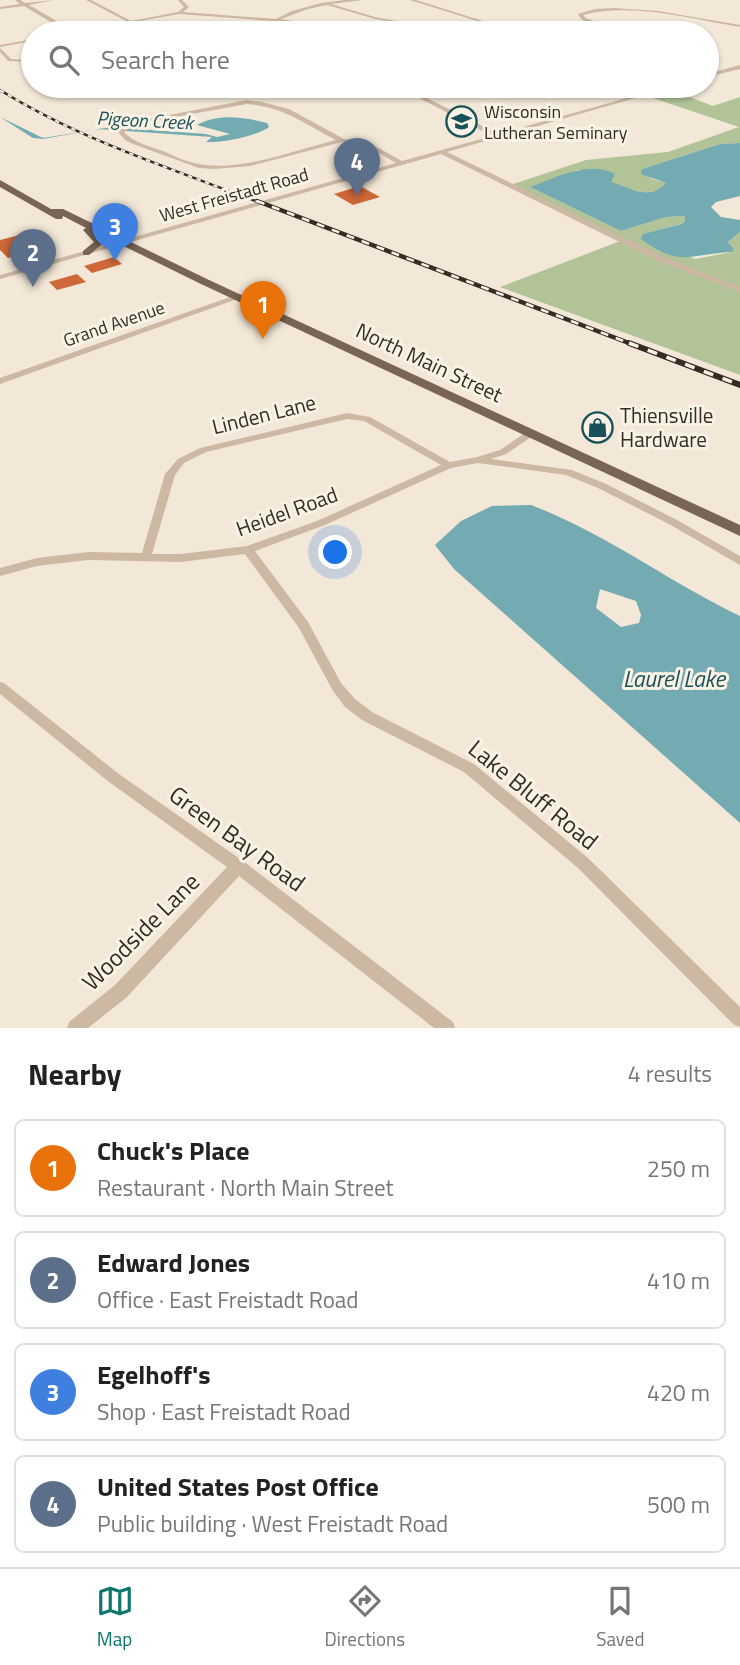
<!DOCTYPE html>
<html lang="en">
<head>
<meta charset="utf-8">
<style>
	body { margin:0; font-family:"Titillium Web",sans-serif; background:#f2f2f2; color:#222 }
	.you { position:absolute; left:336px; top:553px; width:24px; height:24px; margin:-18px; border:5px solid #fff; border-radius:50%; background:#1a73e8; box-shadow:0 0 0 10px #1a73e833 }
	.badge { display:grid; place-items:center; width:46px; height:46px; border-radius:50%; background:#0f766e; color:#fff; font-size:23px; font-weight:700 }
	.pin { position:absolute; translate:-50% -58px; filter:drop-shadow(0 2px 4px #0008) }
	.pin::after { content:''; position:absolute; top:37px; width:24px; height:21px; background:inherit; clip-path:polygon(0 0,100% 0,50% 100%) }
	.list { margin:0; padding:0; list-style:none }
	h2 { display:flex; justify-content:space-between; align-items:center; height:91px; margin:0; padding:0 28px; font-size:30px }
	h2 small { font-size:23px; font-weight:400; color:#767676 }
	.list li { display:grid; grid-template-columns:46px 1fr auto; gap:21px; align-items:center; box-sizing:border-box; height:98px; margin:0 14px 14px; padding:0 14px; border:2px solid #e0e0e0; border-radius:10px }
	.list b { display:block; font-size:26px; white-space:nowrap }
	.list p { margin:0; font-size:23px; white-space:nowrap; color:#767676 }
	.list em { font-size:23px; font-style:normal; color:#767676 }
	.icon { flex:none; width:38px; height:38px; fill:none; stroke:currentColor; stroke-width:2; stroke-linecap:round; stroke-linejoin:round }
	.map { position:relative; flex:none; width:740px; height:1028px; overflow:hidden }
	.search { position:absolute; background:#fff; box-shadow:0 2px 5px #0004; left:21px; right:21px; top:21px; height:77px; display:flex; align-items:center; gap:18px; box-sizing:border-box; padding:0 24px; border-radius:38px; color:#767676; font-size:26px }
	.sheet { height:539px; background:#fff }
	nav { display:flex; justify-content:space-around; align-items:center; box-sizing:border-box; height:98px; border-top:2px solid #e0e0e0; background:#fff; font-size:19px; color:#767676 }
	nav a { display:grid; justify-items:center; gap:4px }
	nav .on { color:#0f766e }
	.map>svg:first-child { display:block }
	.green { fill:#b1c397 }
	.water { fill:#74abb2; fill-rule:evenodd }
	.building { fill:#cf6839 }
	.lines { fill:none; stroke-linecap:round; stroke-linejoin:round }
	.minor { fill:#ccb8a3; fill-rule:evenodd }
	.major { fill:#796455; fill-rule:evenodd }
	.rail-far2-casing { stroke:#362c25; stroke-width:2.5 }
	.rail-far1-casing { stroke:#362c25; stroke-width:4.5 }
	.rail-casing { stroke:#362c25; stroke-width:6 }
	.rail-far2 { stroke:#faf2e4; stroke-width:2; stroke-dasharray:4.5; stroke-linecap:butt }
	.rail-far1 { stroke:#faf2e4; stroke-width:2.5; stroke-dasharray:8; stroke-linecap:butt }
	.rail { stroke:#faf2e4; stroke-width:3.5; stroke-dasharray:10; stroke-linecap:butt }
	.labels { text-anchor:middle; stroke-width:6; stroke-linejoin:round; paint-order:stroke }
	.far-poi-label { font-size:18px; fill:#362c25; stroke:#faf2e4; text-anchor:start }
	.far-street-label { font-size:18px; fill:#362c25; stroke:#faf2e4 }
	.far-water-label { font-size:19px; font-style:italic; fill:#18515a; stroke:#faf2e4 }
	.street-label { font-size:21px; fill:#362c25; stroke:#faf2e4 }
	.poi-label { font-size:21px; fill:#362c25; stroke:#faf2e4; text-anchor:start }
	.water-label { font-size:23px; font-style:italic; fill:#18515a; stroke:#faf2e4 }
	.near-street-label { font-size:24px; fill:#362c25; stroke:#faf2e4 }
</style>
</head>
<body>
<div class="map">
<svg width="740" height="1028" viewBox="0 0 740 1028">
	<rect width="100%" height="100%" fill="#f3e8d7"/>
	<path class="green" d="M671 90 713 106 740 97V143L720 144 642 169 652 179 667 183C649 201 629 188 610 182L615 174 578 170 530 187 621 231 666 217 685 216V221L680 224 644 234 695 259 732 252 734 249 728 242 740 232V375L500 287 623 240 510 185 586 160 668 152 739 127 650 97Z"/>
	<path class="water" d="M0 117 43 138 111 127 206 134 217 137 230 134 197 125C218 113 244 117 267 123L269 127C257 136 222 143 206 142L212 137 98 129 43 139 33 138Z
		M740 143V196L716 202 711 207 721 217 740 220V232L728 242 734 249 732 252C690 254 680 268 641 239L643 234 681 224 685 221V216L666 217 621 231 530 187C556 178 588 160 615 174L611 182C629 187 649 202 666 183L641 174 642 169 720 144Z
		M531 505C605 533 669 582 740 616V823L454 569 435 545 461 521 492 506ZM600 589 636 601 641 615 639 623 621 627 596 608Z"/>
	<path class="building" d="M360 186 380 197 353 205 334 194Z
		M39 230 55 245 8 258 0 250V240Z
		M114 257 122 264 92 273 84 266Z
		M77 274 86 282 57 290 49 282Z"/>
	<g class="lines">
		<path class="minor" d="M15 0H20L25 3 54 0 29 5 74 31 126 21 86 0H91L131 21 178 12 184 7 178 0H182L189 7 183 12 276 19 292 11 321 3 345 0H363L331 4 375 17 434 28 432 29 375 19 327 5 308 9 281 19 362 33 278 22 262 33H257L272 21 179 14 135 22 154 33H149L130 23 77 33H69L24 6 0 9V7L20 4Z
			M410 0H416L521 33H515Z
			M614 8 658 11 740 25V27C691 19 632 2 583 15L586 18 599 23 597 25 582 20 578 14 595 9Z
			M33 39V41L0 47V45Z
			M0 48 11 59 33 60V62L8 61 0 52Z
			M740 65V69L707 77V74Z
			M408 86H413L425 97 498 134 670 86H677L447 152 666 258 740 287V292L660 262 441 154 0 279V275L396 163 369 147 342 142 250 166 214 169 199 168 133 144 125 140 118 132 133 122 247 100 262 102 289 109 344 139 373 145 402 161 492 136 421 99ZM247 104C285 107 304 124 336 140 295 150 242 172 199 164 186 162 174 156 163 151 149 146 134 143 124 132L137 124Z
			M236 295H242L243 297 0 384V378Z
			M347 413 370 417 450 462 477 457 500 450 528 431H534L536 433 534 435 506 454 491 459 572 470 606 484 677 520 740 556V565L669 524 598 488 566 475 478 463 451 468 325 525 255 551 308 622 341 683 355 699 372 712 474 764 588 858 740 1007V1027L734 1025 578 868 464 772 362 720 345 707 333 691 299 628 245 554 181 562 88 560 37 566 0 576V568L37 558 88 552 142 553 165 474 178 459 200 448ZM347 419 364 421 441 465 317 521 247 546 181 554H152L175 475 184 463 206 452Z
			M0 682 4 683 119 774 243 861 453 1022 455 1028H434L239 876 127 997 88 1028H67L69 1022 115 985 227 867 109 782 0 694Z"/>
		<path class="major" d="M0 180 51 209H63L209 280 740 525V536L201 284 95 232 105 242 89 255H83V251L94 242 83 230 86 228 63 216 62 219H56L0 187Z"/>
		<defs>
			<path id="rail-far2" d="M0 90C81 140 172 169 261 203"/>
			<path id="rail-far1" d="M257 201 634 345"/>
			<path id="rail" d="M629 343 740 385"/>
		</defs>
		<use href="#rail-far2" class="rail-far2-casing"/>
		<use href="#rail-far1" class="rail-far1-casing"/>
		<use href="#rail" class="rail-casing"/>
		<use href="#rail-far2" class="rail-far2"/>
		<use href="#rail-far1" class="rail-far1"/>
		<use href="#rail" class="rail"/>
	</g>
	<defs>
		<symbol id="university-ring" viewBox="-11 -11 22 22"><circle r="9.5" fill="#faf2e4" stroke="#18515a" stroke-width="1.5"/><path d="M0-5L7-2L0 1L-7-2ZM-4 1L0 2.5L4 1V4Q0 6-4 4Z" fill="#18515a"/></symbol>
		<symbol id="shop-ring" viewBox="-11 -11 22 22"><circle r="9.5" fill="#faf2e4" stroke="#18515a" stroke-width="1.5"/><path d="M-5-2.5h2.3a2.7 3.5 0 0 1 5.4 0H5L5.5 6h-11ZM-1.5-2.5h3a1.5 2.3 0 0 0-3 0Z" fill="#18515a"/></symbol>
	</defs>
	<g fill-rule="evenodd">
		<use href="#university-ring" x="444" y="104" width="35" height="35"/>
		<use href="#shop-ring" x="580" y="410" width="35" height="35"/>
	</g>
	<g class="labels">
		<g class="far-poi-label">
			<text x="484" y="118">Wisconsin<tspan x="484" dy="21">Lutheran Seminary</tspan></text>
		</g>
		<g class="far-street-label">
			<text transform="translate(234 195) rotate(-16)" y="6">West Freistadt Road</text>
			<text transform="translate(114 324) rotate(-19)" y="6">Grand Avenue</text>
		</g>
		<g class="far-water-label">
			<text transform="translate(145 120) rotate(3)" y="7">Pigeon Creek</text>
		</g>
		<g class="street-label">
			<text transform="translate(429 363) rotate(25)" y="7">North Main Street</text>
			<text transform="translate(264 415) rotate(-14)" y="7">Linden Lane</text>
			<text transform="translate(287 512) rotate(-20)" y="7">Heidel Road</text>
		</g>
		<g class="poi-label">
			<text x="620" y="423">Thiensville<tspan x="620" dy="24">Hardware</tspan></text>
		</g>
		<g class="water-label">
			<text x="674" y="687">Laurel Lake</text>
		</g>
		<g class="near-street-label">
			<text transform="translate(533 795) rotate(39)" y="8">Lake Bluff Road</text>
			<text transform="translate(237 839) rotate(36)" y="8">Green Bay Road</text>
			<text transform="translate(141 932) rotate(-45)" y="8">Woodside Lane</text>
		</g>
	</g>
</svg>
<div class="you"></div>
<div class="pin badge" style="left:263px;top:339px;background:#e8710a">1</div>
<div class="pin badge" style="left:33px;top:287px;background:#5c6f8a">2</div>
<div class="pin badge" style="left:115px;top:261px;background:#3f7fe0">3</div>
<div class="pin badge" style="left:357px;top:196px;background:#5c6f8a">4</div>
<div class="search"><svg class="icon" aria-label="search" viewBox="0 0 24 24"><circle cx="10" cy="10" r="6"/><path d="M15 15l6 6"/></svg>Search here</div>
</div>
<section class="sheet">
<h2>Nearby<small>4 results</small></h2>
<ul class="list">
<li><span class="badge" style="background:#e8710a">1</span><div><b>Chuck's Place</b><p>Restaurant · North Main Street</p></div><em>250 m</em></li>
<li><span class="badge" style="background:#5c6f8a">2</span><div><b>Edward Jones</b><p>Office · East Freistadt Road</p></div><em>410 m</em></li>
<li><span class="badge" style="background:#3f7fe0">3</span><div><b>Egelhoff's</b><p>Shop · East Freistadt Road</p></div><em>420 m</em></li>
<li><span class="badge" style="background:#5c6f8a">4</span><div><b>United States Post Office</b><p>Public building · West Freistadt Road</p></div><em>500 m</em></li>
</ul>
</section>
<nav>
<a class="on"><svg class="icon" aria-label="map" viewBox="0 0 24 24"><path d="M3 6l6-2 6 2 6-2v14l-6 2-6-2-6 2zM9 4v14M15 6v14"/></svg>Map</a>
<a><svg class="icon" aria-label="directions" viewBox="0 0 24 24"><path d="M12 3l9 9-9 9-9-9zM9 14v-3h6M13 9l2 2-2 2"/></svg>Directions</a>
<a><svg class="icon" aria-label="saved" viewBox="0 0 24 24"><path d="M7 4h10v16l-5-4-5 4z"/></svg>Saved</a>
</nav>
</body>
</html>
